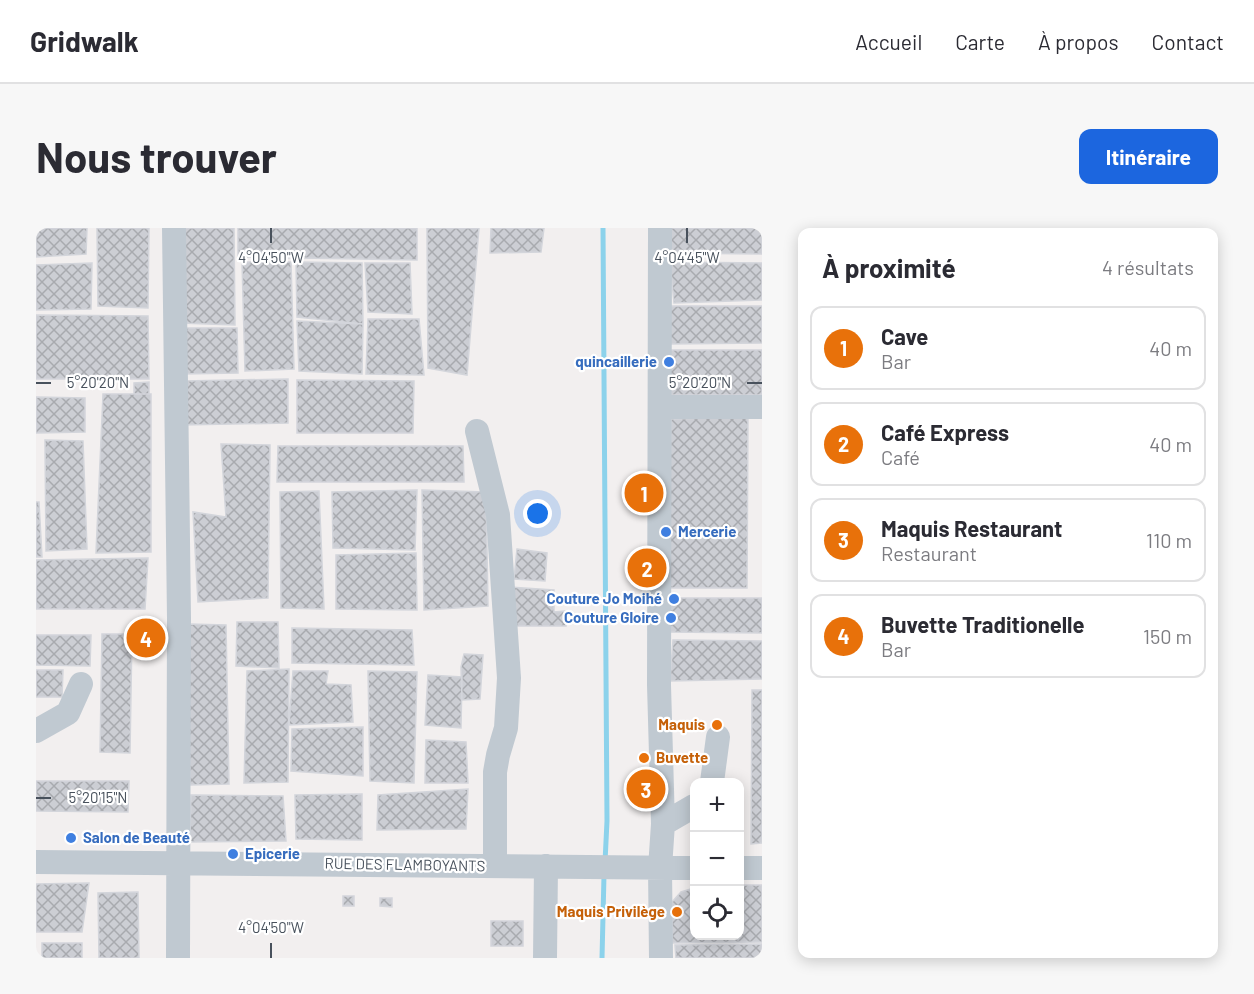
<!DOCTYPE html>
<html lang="fr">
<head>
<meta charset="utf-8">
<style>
	body { margin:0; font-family:Barlow,sans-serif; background:#f7f7f7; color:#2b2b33 }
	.controls { position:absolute; right:18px; bottom:18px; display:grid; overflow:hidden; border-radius:12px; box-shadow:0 3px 15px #0003 }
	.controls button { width:54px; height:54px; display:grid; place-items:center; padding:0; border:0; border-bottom:2px solid #e1e1e2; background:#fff; color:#2b2b33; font:30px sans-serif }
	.you { position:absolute; left:502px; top:286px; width:21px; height:21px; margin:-15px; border:4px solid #fff; border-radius:50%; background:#1a73e8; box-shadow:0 0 0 9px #1a73e833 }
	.badge { display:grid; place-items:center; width:39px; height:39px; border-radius:50%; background:#1c66df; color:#fff; font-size:20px; font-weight:700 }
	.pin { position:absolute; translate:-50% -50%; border:3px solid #fff; box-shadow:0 2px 6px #0006 }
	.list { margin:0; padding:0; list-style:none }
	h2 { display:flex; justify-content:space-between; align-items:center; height:78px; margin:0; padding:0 24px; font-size:26px }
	h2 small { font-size:20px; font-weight:400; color:#7c7c81 }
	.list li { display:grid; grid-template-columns:39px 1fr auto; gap:18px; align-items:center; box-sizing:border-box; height:84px; margin:0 12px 12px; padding:0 12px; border:2px solid #e1e1e2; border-radius:12px }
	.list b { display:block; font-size:22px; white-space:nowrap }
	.list p { margin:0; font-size:20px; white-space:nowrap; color:#7c7c81 }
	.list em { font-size:20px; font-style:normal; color:#7c7c81 }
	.icon { flex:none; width:33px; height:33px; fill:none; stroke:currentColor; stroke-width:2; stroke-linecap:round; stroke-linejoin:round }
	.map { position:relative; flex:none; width:726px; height:730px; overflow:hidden; border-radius:12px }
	header { display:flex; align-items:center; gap:36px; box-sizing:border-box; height:84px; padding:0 30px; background:#fff; border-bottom:2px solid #e1e1e2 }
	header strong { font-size:28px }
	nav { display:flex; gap:33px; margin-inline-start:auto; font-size:21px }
	.intro { display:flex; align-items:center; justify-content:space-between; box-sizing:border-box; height:144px; padding:0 36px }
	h1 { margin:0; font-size:42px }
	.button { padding:15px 27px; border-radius:12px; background:#1c66df; color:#fff; font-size:21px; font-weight:700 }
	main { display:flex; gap:36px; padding:0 36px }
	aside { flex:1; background:#fff; border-radius:12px; box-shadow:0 3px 15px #0003 }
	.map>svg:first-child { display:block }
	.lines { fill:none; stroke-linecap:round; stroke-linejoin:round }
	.stream { stroke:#8cd2eb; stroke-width:5 }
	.building { fill:url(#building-cross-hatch); stroke:#d3d5db; stroke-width:1.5 }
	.minor { stroke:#c0c9d1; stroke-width:24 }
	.ticks { fill:none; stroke:#48515c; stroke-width:2 }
	.shop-dot { fill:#3f7fe0; stroke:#fff; stroke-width:2 }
	.food-dot { fill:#e8710a; stroke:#fff; stroke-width:2 }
	.labels { text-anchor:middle; stroke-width:4.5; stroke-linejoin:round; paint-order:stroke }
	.shop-label { font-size:15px; font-weight:bold; fill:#366cbe; stroke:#fff; text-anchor:end }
	.food-label { font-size:15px; font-weight:bold; fill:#c56008; stroke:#fff; text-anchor:end }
	.street-label { font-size:15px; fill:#48515c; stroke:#fff }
	.ticks-label { font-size:15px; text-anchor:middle; fill:#48515c; stroke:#fff; stroke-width:4.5; stroke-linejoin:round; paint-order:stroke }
</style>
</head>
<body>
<header>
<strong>Gridwalk</strong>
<nav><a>Accueil</a><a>Carte</a><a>À propos</a><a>Contact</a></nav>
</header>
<div class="intro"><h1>Nous trouver</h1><a class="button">Itinéraire</a></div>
<main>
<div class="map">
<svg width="726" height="730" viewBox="0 0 726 730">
	<defs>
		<pattern id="building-cross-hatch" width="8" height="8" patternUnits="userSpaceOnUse" patternTransform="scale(1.5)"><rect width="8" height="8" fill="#ccced4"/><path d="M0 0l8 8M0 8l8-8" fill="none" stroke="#a8aaaf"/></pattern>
	</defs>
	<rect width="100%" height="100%" fill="#f2efef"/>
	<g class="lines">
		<path class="stream" d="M567 0 571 593 569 634
			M566 730 568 647"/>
	</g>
	<path class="building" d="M0 0H51L50 26 0 29Z
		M61 0H113L112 80 62 78Z
		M145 0H198L199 97 144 95Z
		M202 0H381V32L202 29Z
		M391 0H443L431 147 392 140Z
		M455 0H508L505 24 454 25Z
		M635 0H726V26L633 25Z
		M206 34H255L258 141 209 143Z
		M260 34 326 35 327 96 261 89Z
		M634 34 726 35V72L638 75Z
		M56 35 55 81 0 82V37Z
		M329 35H374L376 86 332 84Z
		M634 78H726V115L633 116Z
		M0 87 112 88 113 151H0Z
		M332 91H383L388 147 330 146Z
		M261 93 327 96 326 146 263 143Z
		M143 100H201L202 145 145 146Z
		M631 122H726V167H635Z
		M252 151V195L145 197 148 153Z
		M261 152 378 153 377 205H261Z
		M113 154V166H98V155Z
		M67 166H115V324L60 325Z
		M0 169 49 170V204L0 205Z
		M712 189 711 360H632L635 191Z
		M9 212 47 213 51 321 10 323Z
		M185 216 234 217 232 370 162 374 157 284 190 289Z
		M242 218H427L428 254H241Z
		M381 262 379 322 297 320 296 264Z
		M386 262 450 264 452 378 388 382Z
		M283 263 288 381 245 380 244 264Z
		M0 274H3L6 329H0Z
		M481 321 511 325 509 353 478 351Z
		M380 325 381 382 300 381V327Z
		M112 330 109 381H0V332Z
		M473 359 518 362V384L529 383 530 398H474Z
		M634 370H726V405L633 404Z
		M201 394H242L243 440 200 438Z
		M152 396 190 397 193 556 154 557Z
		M256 400 376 402 378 437 256 435Z
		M66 406H96L94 525 64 524Z
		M0 407H55L54 438 0 437Z
		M637 412 726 413V451L634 453Z
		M428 426 447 427 444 471 426 472 425 439Z
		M253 441 252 554 208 555 211 443Z
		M0 442H27L26 469H0Z
		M257 443H292L290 456 315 457 317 494 253 497Z
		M332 443 381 444 378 555 334 553Z
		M392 447 426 449 425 500 389 497Z
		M716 462H726V615L715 616Z
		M327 499V548L255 543 256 501Z
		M390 512 430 514 432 555H389Z
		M0 553H93L92 584 0 583Z
		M432 561 430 601 341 602 342 567Z
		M326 566V612L260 611 259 567Z
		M155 567 247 568 250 613 154 614Z
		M53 655 46 704H0V656Z
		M704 657H726V714L636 715V674L645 664 658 660V708H704Z
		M102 664 103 730H63L62 665Z
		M307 668H318V678H307Z
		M344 670H356V679L344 678Z
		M455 693H487V718H455Z
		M6 715H46V730H6Z
		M726 716V730H640L639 717Z"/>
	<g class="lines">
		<path class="minor" d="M138 0 143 390 142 730
			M624 0 623 457 627 596 624 640 625 730
			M625 179H726
			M441 203 462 287 473 450 470 500 462 527 459 544V638
			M0 503 32 485 45 456
			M676 554 682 509
			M627 596 658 578
			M0 634 658 640
			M704 640H726
			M509 730 510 638"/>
	</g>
	<path class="ticks" d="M235 0V15M651 0V15M0 155H15M711 155H726M0 570H15M235 715V730"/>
	<g class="shop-dot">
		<circle cx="633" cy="134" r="6"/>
		<circle cx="630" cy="304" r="6"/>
		<circle cx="638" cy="371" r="6"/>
		<circle cx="635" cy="390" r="6"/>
		<circle cx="35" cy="610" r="6"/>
		<circle cx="197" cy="626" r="6"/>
	</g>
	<g class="food-dot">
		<circle cx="681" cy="497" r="6"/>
		<circle cx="608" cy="530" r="6"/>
		<circle cx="641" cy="684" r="6"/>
	</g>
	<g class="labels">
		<g class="shop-label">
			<text x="621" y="139">quincaillerie</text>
			<text x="642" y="309" text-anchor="start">Mercerie</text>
			<text x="626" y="376">Couture Jo Moihé</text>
			<text x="623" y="395">Couture Gloire</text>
			<text x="47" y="615" text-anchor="start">Salon de Beauté</text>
			<text x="209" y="631" text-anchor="start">Epicerie</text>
		</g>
		<g class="food-label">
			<text x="669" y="502">Maquis</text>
			<text x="620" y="535" text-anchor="start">Buvette</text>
			<text x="629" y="689">Maquis Privilège</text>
		</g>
		<g class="street-label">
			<text transform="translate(369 637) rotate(1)" y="5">RUE DES FLAMBOYANTS</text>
		</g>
	</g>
	<g class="ticks-label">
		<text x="235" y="35">4°04'50"W</text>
		<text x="651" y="35">4°04'45"W</text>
		<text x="62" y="160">5°20'20"N</text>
		<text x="664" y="160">5°20'20"N</text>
		<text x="62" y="575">5°20'15"N</text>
		<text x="235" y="705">4°04'50"W</text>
	</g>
</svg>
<div class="controls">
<button>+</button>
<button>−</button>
<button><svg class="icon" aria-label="locate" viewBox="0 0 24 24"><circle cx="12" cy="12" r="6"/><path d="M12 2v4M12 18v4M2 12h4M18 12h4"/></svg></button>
</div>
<div class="you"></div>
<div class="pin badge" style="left:608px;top:265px;background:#e8710a">1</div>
<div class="pin badge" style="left:611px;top:340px;background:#e8710a">2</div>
<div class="pin badge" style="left:610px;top:561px;background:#e8710a">3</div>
<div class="pin badge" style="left:110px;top:410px;background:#e8710a">4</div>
</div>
<aside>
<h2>À proximité<small>4 résultats</small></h2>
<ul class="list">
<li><span class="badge" style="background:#e8710a">1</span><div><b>Cave</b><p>Bar</p></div><em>40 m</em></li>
<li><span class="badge" style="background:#e8710a">2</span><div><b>Café Express</b><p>Café</p></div><em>40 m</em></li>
<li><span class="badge" style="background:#e8710a">3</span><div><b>Maquis Restaurant</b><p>Restaurant</p></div><em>110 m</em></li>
<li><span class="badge" style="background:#e8710a">4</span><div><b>Buvette Traditionelle</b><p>Bar</p></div><em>150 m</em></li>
</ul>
</aside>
</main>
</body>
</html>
